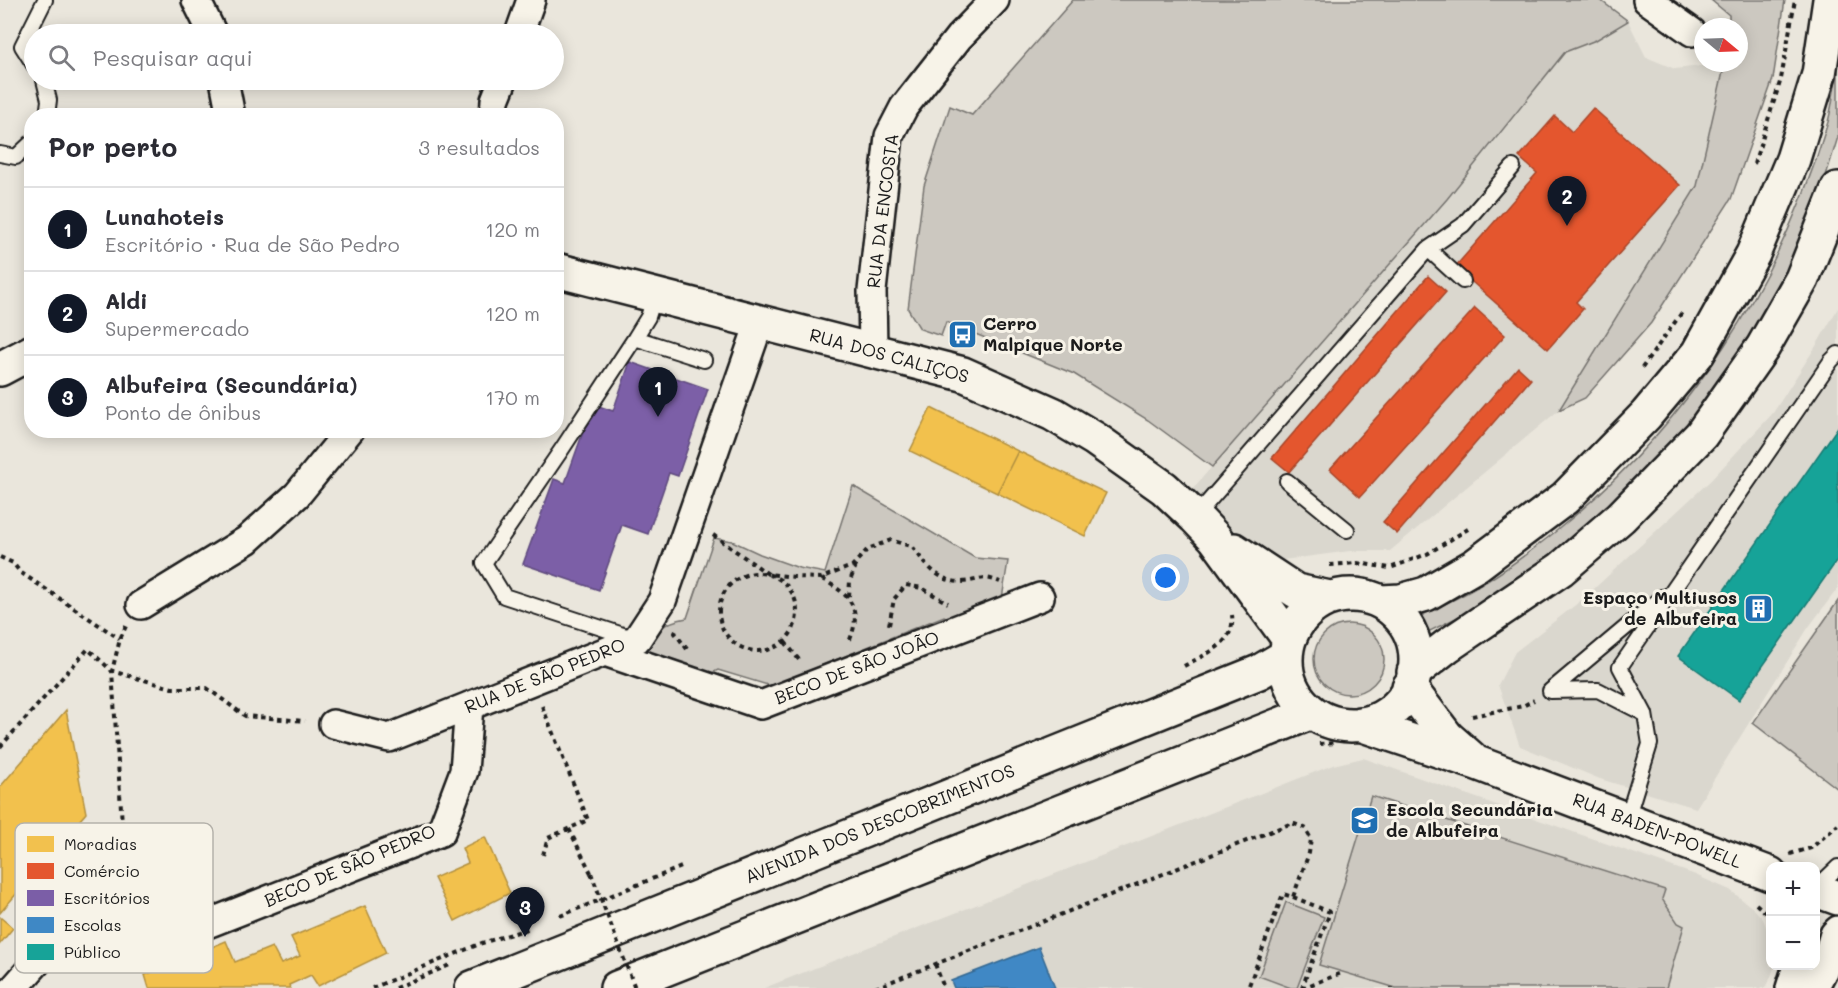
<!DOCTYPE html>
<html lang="pt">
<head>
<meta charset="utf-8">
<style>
	body { margin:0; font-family:Mali,sans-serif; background:#f7f7f7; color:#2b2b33 }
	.controls { position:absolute; right:18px; bottom:18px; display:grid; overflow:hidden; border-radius:12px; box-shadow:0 3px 15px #0003 }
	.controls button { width:54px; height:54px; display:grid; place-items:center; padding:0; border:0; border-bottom:2px solid #e1e1e2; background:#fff; color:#2b2b33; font:30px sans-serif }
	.compass { position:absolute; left:1694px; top:18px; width:54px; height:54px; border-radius:50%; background:#fff; box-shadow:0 3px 15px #0003; rotate:109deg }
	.you { position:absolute; left:1166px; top:578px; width:21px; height:21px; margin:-15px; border:4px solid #fff; border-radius:50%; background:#1a73e8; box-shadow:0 0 0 9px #1a73e833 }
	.badge { display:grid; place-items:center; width:39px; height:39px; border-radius:50%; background:#111827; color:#fff; font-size:20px; font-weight:700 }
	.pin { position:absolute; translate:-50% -50px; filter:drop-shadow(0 2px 3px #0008) }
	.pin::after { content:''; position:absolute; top:32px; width:21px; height:18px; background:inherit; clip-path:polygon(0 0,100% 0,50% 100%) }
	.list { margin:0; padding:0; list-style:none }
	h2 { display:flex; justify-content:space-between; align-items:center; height:78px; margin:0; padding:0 24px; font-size:26px }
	h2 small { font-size:20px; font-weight:400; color:#7c7c81 }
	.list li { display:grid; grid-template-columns:39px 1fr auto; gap:18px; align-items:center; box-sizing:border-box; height:84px; padding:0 24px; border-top:2px solid #e1e1e2 }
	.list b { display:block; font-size:22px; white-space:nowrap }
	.list p { margin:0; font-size:20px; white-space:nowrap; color:#7c7c81 }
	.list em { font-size:20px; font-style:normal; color:#7c7c81 }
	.icon { flex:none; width:33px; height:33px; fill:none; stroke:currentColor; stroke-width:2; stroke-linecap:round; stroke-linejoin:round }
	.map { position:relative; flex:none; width:1838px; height:988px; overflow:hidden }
	.search { position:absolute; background:#fff; box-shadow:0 3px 15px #0003; left:24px; top:24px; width:540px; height:66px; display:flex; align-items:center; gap:15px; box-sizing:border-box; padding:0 21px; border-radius:33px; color:#7c7c81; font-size:22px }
	.panel { position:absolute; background:#fff; box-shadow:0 3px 15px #0003; left:24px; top:108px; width:540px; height:330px; border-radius:24px }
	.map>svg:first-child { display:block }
	.built { fill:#dad7ce }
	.green { fill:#ccc8c0; stroke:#74726e; stroke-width:1.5 }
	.homes { fill:#f2c14e; stroke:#b2903f; stroke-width:1.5 }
	.shops { fill:#e4572e; stroke:#a84529; stroke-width:1.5 }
	.offices { fill:#7b5ea7; stroke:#5e4a7d; stroke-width:1.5 }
	.schools { fill:#3f88c5; stroke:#346892; stroke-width:1.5 }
	.public { fill:#17a398; stroke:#187a73; stroke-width:1.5 }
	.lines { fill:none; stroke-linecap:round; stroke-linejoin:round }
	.lane-casing { stroke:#1c1c1c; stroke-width:18 }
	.street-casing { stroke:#1c1c1c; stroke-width:32 }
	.secondary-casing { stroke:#1c1c1c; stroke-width:38 }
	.path { stroke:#1c1c1c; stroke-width:4; stroke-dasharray:4.5 4.5; stroke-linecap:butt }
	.lane { stroke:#f7f3e8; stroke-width:14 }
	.street { stroke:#f7f3e8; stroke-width:27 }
	.secondary { stroke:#f7f3e8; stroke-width:33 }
	.path-bridge { stroke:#1c1c1c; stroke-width:4; stroke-dasharray:4.5 4.5; stroke-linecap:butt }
	.labels { text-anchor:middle; stroke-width:6; stroke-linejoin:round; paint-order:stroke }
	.street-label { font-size:18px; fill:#1c1c1c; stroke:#f7f3e8 }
	.poi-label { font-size:18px; font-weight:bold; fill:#1c1c1c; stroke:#f7f3e8; text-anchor:start }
	.key { fill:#f7f3e8; stroke:#b5b2ab; stroke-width:1.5 }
	.key-label { font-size:16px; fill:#1c1c1c }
</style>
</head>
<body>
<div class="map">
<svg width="1838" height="988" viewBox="0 0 1838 988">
	<rect width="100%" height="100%" fill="#eae6dc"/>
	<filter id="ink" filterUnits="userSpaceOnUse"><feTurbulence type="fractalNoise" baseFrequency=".0167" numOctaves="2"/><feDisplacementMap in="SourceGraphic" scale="12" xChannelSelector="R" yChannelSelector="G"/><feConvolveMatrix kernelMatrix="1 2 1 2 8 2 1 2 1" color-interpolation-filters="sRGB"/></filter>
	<g filter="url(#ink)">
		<path class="built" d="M1628 21 1646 57 1675 69 1725 63 1697 186 1559 410 1390 551H1350L1268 562 1188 494 1447 199 1565 52 1596 40Z
			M1838 308V588L1808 628 1696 808 1600 779 1520 746 1498 685 1515 652 1583 599 1711 480 1773 413 1816 346Z
			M1363 758 1693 874 1730 890 1754 909 1763 919 1770 937V966H1775L1768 984 1764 988H764L1333 765Z"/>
		<path class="green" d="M1073 0H1600L1628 21 1596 40 1565 52 1447 199 1212 467 1148 420 1074 374 946 322 941 336 920 329 908 309 924 186 950 106 972 115Z
			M1711 0H1785L1773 79 1731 199 1651 323 1585 398 1559 410 1697 186 1725 63H1739V27H1729V15Z
			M1838 64V137L1819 198 1786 277 1747 347 1702 409 1650 468 1600 515 1544 562 1486 603 1426 633 1421 616C1439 606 1459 598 1477 587 1504 572 1531 551 1555 532 1687 426 1780 284 1828 122 1833 103 1835 83 1838 64Z
			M853 486 975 558 1008 561 1001 605 957 622 944 616 771 686 718 670 704 677 663 666 649 650C652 629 666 622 687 618L714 538 732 541 760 554 799 568 825 573Z
			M1838 601V789L1753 723Z
			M1314 659a35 35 0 1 1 70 0a35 35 0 1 1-70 0Z
			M1371 796 1665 890 1662 899 1678 923 1684 926 1666 988H1396L1319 965Z
			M1286 902 1324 917 1297 988H1291L1259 976Z"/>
		<path class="homes" d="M931 408 1018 451 997 493 910 451Z
			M1018 451 1106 493 1085 536 997 493Z
			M66 710 86 813 0 913V787Z
			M485 837 510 893 455 921 434 878 468 863 462 848Z
			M365 906 386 953 318 986 311 975 289 985 290 988H149L145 975 226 941 235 962 272 947 281 964 300 956 291 937Z
			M0 917 13 928 0 944Z"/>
		<path class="shops" d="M1593 108 1680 185 1576 302 1583 309 1548 349 1455 267 1537 173 1519 157 1555 116 1572 132Z
			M1428 276 1446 292 1289 472 1272 458Z
			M1475 308 1505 335 1360 497 1330 469Z
			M1518 367 1531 379 1397 534 1383 522Z"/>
		<path class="offices" d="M630 362 708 389 678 476 669 473 648 534 622 525 599 590 523 564 554 479 565 483 593 404 613 411Z"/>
		<path class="schools" d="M1039 947 1055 988H954L951 981Z"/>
		<path class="public" d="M1838 427V559L1739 700 1678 656Z"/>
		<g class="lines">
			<defs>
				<path id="lane" d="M34 65 22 46 45 0
					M44 80 49 100 47 116
					M0 154 16 157 32 142
					M1428 249 1463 281
					M635 338 704 360
					M1287 481 1347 530
					M1195 517 1428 249 1463 225 1513 167
					M632 638 504 596 484 563 562 449 635 338 648 317 655 295
					M1645 714 1598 690 1550 691 1662 597
					M1627 819 1650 744 1645 714 1620 667 1831 361 1838 354
					M1816 888 1838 867"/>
				<path id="street" d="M196 0 213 34
					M1647 0 1692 32
					M519 34 531 0
					M224 80 231 116
					M494 116 495 100 503 80
					M873 350 872 291 889 136 904 107 959 37 995 0
					M141 605 247 540 297 495 350 430
					M605 652 761 705 1040 597
					M333 724 389 738 637 639 662 601 760 321
					M141 950 441 832 464 771 469 706
					M14 988 124 864
					M1790 988 1797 966
					M1814 988 1824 969 1834 934 1838 930"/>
				<path id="secondary" d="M556 270 963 374 1053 414 1095 439 1164 488 1195 517 1215 538 1289 639
					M0 369 32 352
					M1234 550 1296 591 1330 598
					M1286 660a65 65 0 1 1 130 0a65 65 0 1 1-130 0Z
					M1381 602 1401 601 1426 594 1476 565 1565 498 1646 415 1698 353 1753 254 1793 159 1819 74 1830 0
					M1414 672 1447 646 1561 569 1621 517 1701 435 1763 347 1802 279 1838 189
					M1409 687 1447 737 1471 758
					M1360 724 1477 763 1770 874
					M1816 890 1838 898
					M472 988 1259 672 1286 656
					M617 988 1312 712"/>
			</defs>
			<use href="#lane" class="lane-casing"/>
			<use href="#street" class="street-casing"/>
			<use href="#secondary" class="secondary-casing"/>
			<path class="path" d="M1754 164 1781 79 1795 0
				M1642 368 1683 311
				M713 535 768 574 794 577 821 578 852 566 868 549 891 540 913 547C925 565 939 582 962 582 981 581 980 574 1000 582
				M0 557 13 563 20 572 120 639
				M1330 565 1357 563 1390 568 1427 554 1468 529
				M719 612a39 39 0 1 1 78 0a39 39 0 1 1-78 0Z
				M822 579C851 595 863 609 849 642
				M849 596 850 581 857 563
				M889 625 894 599 906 585 922 588 948 603
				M126 626 120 639 112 671 172 688H207L245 716 305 721
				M676 631 675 633 687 649
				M785 642 800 661
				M1184 666C1205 654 1236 644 1232 615
				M542 706 588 820 548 838 543 855
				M1472 716 1523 706 1534 700
				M1319 744 1335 743
				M0 747 88 649 112 671 123 839
				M569 829 591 873
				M1790 854 1811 848 1838 825
				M1293 897 1330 912 1302 988
				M1756 904 1770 916
				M560 916 684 866
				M935 964 944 988
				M1392 987V988
				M372 988 482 943 531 928
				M395 988 450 965
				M875 988 1292 823 1305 828 1311 839 1309 853 1293 897 1283 894 1248 988
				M1302 988 1344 972"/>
			<use href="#lane" class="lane"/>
			<use href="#street" class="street"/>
			<use href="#secondary" class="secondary"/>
			<path class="path-bridge" d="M591 873 635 988"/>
		</g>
	</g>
	<defs>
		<symbol id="bus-square" viewBox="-11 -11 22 22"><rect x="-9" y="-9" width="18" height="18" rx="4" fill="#1f6fb2" stroke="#f7f3e8"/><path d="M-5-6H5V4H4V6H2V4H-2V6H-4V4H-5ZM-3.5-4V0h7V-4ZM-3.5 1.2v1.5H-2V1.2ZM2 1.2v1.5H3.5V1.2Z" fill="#fff"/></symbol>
		<symbol id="building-square" viewBox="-11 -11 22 22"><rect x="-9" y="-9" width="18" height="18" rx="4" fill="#1f6fb2" stroke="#f7f3e8"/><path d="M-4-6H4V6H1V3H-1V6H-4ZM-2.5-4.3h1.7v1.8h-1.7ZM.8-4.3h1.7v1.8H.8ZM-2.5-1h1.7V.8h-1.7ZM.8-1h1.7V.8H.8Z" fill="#fff"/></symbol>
		<symbol id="school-square" viewBox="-11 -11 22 22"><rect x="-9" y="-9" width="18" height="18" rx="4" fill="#1f6fb2" stroke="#f7f3e8"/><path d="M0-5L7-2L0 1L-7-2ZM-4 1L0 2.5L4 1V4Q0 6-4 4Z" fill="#fff"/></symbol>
	</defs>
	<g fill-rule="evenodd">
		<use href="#bus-square" x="946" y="318" width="33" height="33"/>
		<use href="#building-square" x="1742" y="592" width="33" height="33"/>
		<use href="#school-square" x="1348" y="804" width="33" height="33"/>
	</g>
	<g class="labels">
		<g class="street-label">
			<text transform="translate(883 211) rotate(-83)" y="6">RUA DA ENCOSTA</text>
			<text transform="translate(889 356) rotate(15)" y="6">RUA DOS CALIÇOS</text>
			<text transform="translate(857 668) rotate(-21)" y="6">BECO DE SÃO JOÃO</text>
			<text transform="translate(545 676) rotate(-22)" y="6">RUA DE SÃO PEDRO</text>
			<text transform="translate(880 824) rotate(-22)" y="6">AVENIDA DOS DESCOBRIMENTOS</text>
			<text transform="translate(1657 831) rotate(21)" y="6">RUA BADEN-POWELL</text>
			<text transform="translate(350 866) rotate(-23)" y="6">BECO DE SÃO PEDRO</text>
		</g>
		<g class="poi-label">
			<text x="983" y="330">Cerro<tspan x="983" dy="21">Malpique Norte</tspan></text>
			<text x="1737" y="604" text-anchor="end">Espaço Multiusos<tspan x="1737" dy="21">de Albufeira</tspan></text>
			<text x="1386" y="816">Escola Secundária<tspan x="1386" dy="21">de Albufeira</tspan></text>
		</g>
	</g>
	<rect x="15" y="823" width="198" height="150" rx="9" class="key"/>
	<rect x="27" y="836" width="27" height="16" fill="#f2c14e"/>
	<rect x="27" y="863" width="27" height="16" fill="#e4572e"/>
	<rect x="27" y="890" width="27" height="16" fill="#7b5ea7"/>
	<rect x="27" y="917" width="27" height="16" fill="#3f88c5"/>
	<rect x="27" y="944" width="27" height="16" fill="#17a398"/>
	<g class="key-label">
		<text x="64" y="850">Moradias</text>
		<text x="64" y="877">Comércio</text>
		<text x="64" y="904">Escritórios</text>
		<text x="64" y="931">Escolas</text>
		<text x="64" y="958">Público</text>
	</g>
</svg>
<div class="controls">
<button>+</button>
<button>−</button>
</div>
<svg class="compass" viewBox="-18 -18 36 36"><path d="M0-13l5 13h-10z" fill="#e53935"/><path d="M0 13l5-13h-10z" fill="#7c7c81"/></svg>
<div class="you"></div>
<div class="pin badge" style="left:658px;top:417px">1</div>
<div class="pin badge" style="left:1567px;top:226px">2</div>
<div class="pin badge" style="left:525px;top:937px">3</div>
<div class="search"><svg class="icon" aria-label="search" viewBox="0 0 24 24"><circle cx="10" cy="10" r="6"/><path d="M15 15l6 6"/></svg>Pesquisar aqui</div>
<section class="panel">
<h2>Por perto<small>3 resultados</small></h2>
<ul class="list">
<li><span class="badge">1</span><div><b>Lunahoteis</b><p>Escritório · Rua de São Pedro</p></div><em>120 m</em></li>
<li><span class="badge">2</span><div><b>Aldi</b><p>Supermercado</p></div><em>120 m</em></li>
<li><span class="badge">3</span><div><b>Albufeira (Secundária)</b><p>Ponto de ônibus</p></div><em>170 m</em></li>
</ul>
</section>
</div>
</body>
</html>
